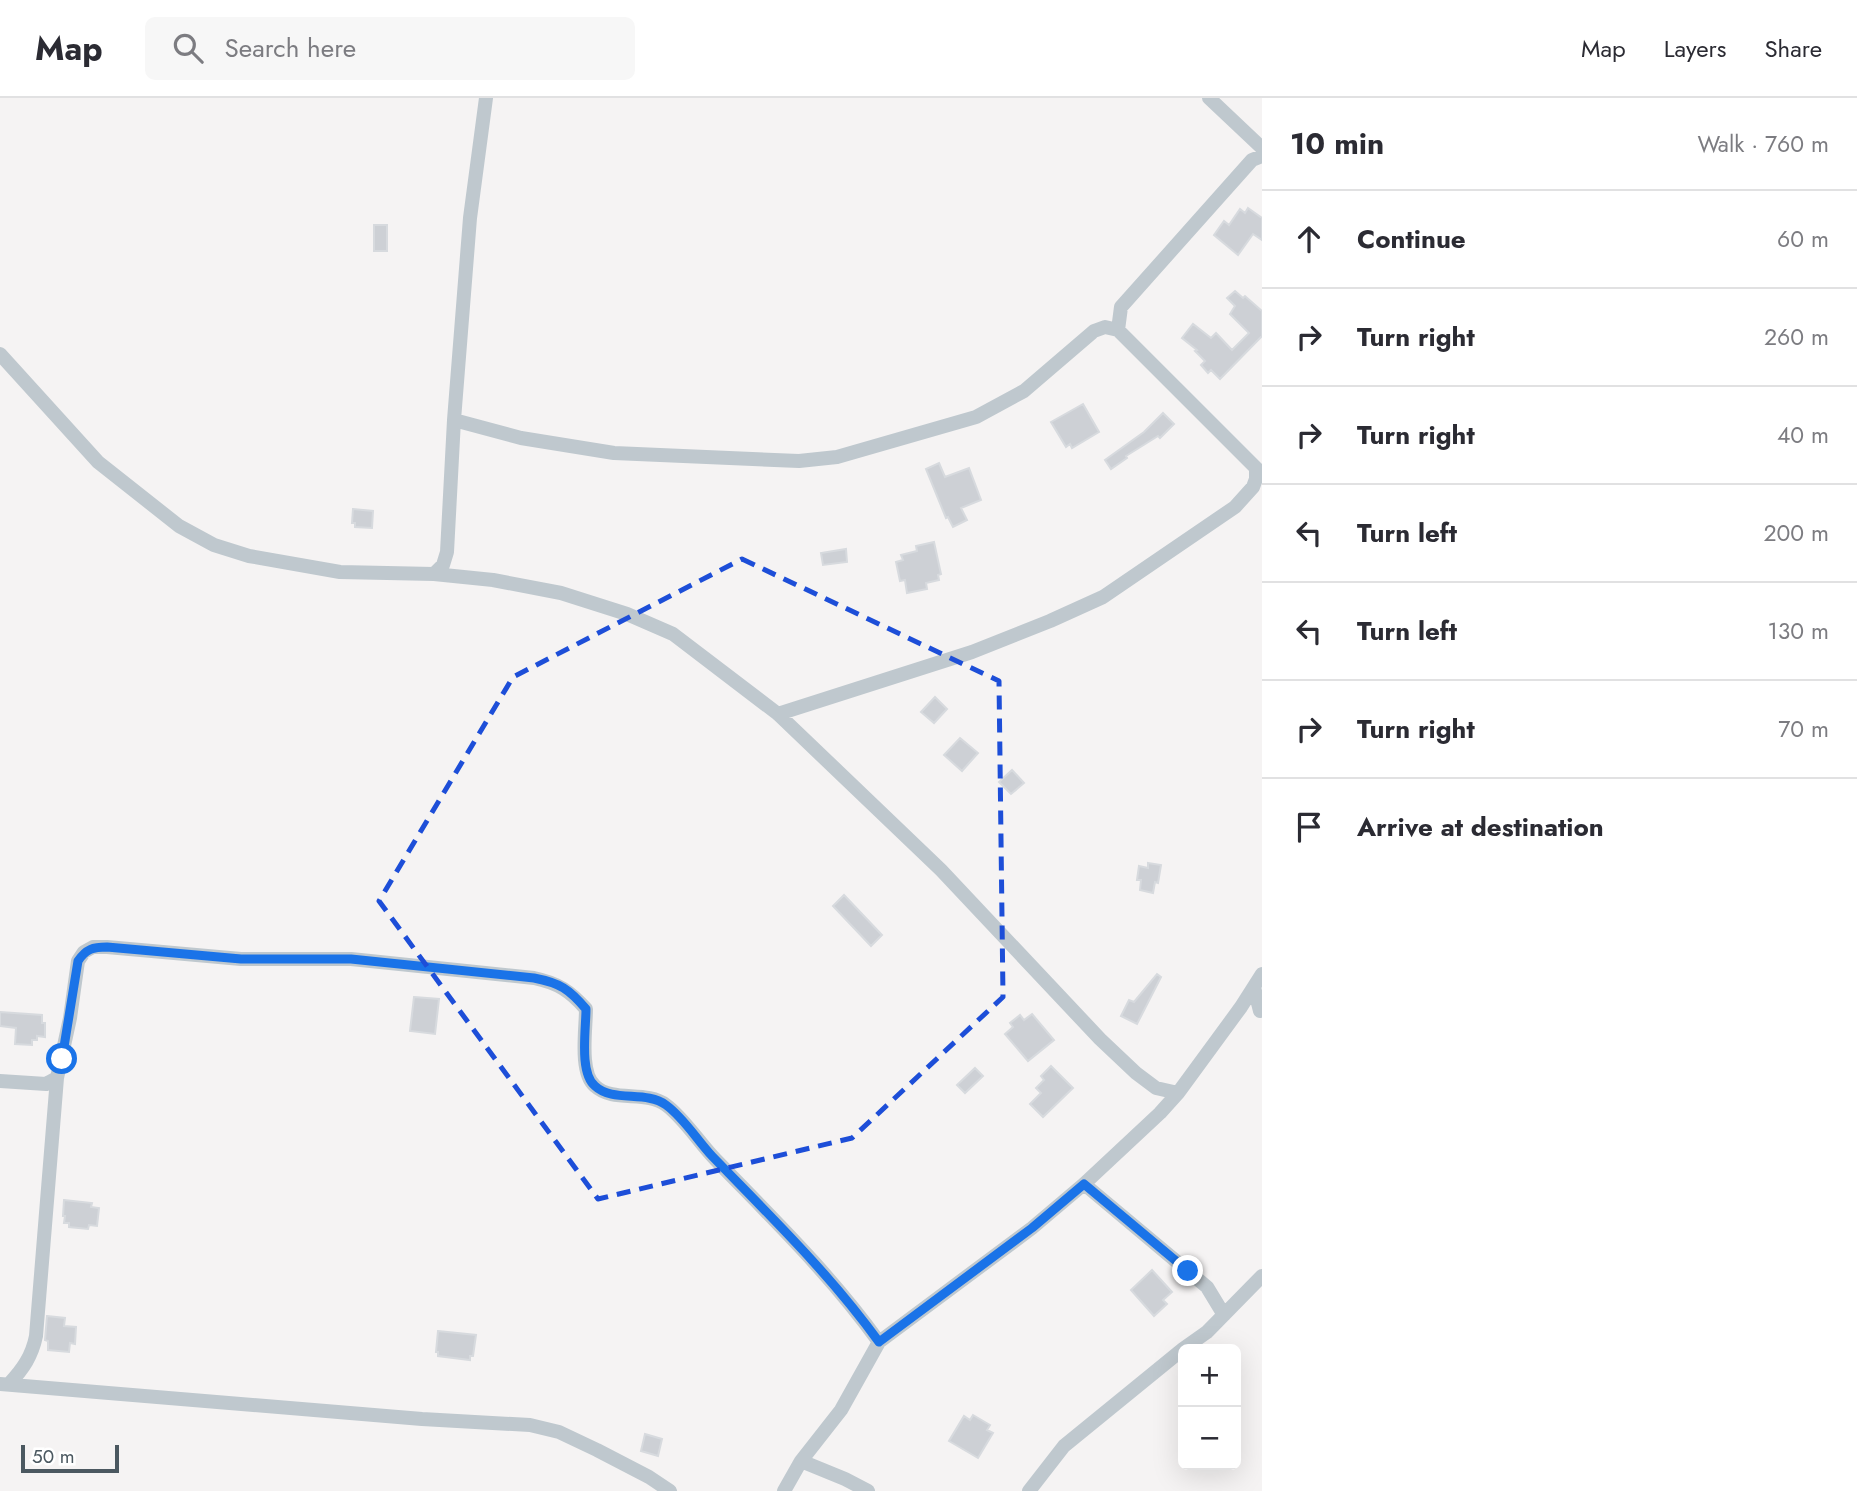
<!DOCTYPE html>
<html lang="en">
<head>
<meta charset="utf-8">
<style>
	body { margin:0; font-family:Jost,sans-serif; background:#f7f7f7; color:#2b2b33 }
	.controls { position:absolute; right:21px; bottom:21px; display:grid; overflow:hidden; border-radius:10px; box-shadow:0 7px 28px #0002 }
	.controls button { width:63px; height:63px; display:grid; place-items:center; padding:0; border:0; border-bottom:2px solid #e1e1e2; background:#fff; color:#2b2b33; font:35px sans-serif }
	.scale { position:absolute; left:21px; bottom:18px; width:98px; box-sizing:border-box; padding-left:7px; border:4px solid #4b5860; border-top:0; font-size:19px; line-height:24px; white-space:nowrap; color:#4b5860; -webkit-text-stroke:5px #fff; paint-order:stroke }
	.stop { position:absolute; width:21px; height:21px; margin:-16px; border:5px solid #1a73e8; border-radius:50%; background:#fff }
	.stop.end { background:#1a73e8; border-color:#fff; box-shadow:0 2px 7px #0008 }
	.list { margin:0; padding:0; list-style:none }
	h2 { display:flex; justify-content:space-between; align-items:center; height:91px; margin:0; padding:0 28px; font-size:30px }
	h2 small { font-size:23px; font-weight:400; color:#7c7c81 }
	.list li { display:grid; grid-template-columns:46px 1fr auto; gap:21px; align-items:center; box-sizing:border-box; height:98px; padding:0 28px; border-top:2px solid #e1e1e2 }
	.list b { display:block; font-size:26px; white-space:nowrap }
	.list em { font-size:23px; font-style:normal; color:#7c7c81 }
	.icon { flex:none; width:38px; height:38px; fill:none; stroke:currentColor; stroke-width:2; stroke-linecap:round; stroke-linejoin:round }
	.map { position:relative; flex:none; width:1262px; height:1393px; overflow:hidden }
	header { display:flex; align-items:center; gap:42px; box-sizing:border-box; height:98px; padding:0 35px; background:#fff; border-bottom:2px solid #e1e1e2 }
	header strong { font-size:33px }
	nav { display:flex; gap:38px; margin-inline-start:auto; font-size:24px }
	.search { width:490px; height:63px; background:#f7f7f7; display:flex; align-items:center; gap:18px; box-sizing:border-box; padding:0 24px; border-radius:10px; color:#7c7c81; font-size:26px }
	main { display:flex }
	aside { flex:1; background:#fff }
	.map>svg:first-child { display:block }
	.building { fill:#cdd0d5; stroke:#d7dade; stroke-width:2 }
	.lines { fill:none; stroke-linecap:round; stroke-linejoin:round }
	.street { stroke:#bfc8ce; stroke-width:14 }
	.route { stroke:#1a73e8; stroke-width:9 }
	.marked { fill:none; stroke:#1d4ed8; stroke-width:5; stroke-dasharray:14 9; stroke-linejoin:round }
</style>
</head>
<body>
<header>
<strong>Map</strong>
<div class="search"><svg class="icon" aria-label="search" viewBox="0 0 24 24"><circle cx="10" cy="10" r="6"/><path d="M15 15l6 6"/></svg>Search here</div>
<nav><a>Map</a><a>Layers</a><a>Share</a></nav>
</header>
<main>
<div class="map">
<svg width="1262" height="1393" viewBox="0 0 1262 1393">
	<rect width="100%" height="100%" fill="#f5f3f3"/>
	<path class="building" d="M1248 110 1262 120V142L1253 136 1238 157 1214 137 1224 123 1229 127 1240 111 1245 115Z
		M374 127H387V153H374Z
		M1235 193 1243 200 1245 198 1262 213V238L1220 281 1211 272 1208 275 1201 267 1205 263 1195 253 1197 252 1182 240 1193 226 1211 240 1216 235 1232 252 1249 235 1230 216 1235 208 1227 200Z
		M1083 306 1099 334 1072 350 1070 346 1066 349 1051 324Z
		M1163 315 1174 326 1160 340 1158 338 1126 358 1127 360 1111 371 1105 362 1144 334Z
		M939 365 945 379 969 370 981 402 961 410 967 422 953 429 948 419 946 420 926 371Z
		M353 411 373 413 372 430 355 429V425H352Z
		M934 444 941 476 938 477 939 482 926 485 927 491 907 495 905 482 900 483 896 464 903 462 901 457 917 453 916 448Z
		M846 451 847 464 823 467 821 455Z
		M935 599 947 611 934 625 921 614Z
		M960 640 978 655 962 673 944 657Z
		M1012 672 1024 685 1011 696 999 684Z
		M1148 765 1161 767 1158 785 1155 784 1153 795 1140 792 1141 782H1137L1139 768 1148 770Z
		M844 797 882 837 871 848 833 808Z
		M1157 876 1161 879 1137 926 1121 918 1129 902 1134 904Z
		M414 899 439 901 435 936 410 933Z
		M0 914 42 917V925H45V939L37 938V942H32V947L15 946 16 930 0 928Z
		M1032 916 1054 942 1028 963 1005 936 1013 929 1010 925 1020 917 1024 922Z
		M1051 968 1073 990 1043 1019 1030 1006 1041 995 1036 990 1044 982 1041 978Z
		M975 970 983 978 965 995 957 987Z
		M64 1102 92 1105 91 1109 99 1110 97 1128 89 1127 88 1131 69 1129V1125H64L65 1118H63Z
		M1152 1172 1172 1194 1163 1202 1167 1206 1154 1218 1131 1192Z
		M47 1218 65 1220 64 1228 76 1229 75 1246 70 1245 69 1254 48 1252V1243L45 1242Z
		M438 1233 476 1237 473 1258H470V1262L438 1258V1254H436Z
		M973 1317 990 1327 987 1332 993 1335 978 1360 949 1343 964 1318 970 1322Z
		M645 1336 662 1341 658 1358 641 1353Z"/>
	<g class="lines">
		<path class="street" d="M1209 0 1262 50
			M1118 232 1121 209 1252 62 1262 58
			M0 256 98 364 179 428 214 447 249 458 340 474 434 476 443 467 447 454 454 322 470 120 486 0
			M454 322 521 340 614 355 799 363 837 359 976 319 1024 293 1094 233 1105 229 1118 232 1262 376
			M434 476 493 482 561 495 627 516 673 536 778 616 941 772 1100 941 1136 975 1156 990 1178 995
			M778 616 972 554 1050 523 1103 499 1235 409 1253 389 1256 381V370
			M1254 889 1260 913
			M0 983 46 986 57 980 70 920 78 863 84 854 93 849H107L241 861H351L534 880C558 885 570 893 586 911 586 931 579 975 595 988 613 1005 646 992 666 1007 684 1020 700 1046 716 1062 774 1122 830 1176 879 1244
			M1084 1086 1207 1189 1224 1217
			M1183 1251 1207 1234 1262 1178
			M0 1286 422 1321 530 1327 559 1334 597 1352 649 1379 670 1393
			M9 1286C23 1271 32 1258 36 1238L57 980
			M801 1363 845 1381 868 1393
			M784 1393 801 1363 841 1312 879 1244 1032 1130 1084 1086 1160 1015 1178 995 1241 909 1262 876
			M1029 1393 1064 1348 1183 1251"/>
	</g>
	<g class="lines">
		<path class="route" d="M62 961 78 863C86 851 93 849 107 849L241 861H351L534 880C560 885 569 891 586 911 586 931 579 975 595 988 613 1005 646 992 666 1007 684 1020 697 1042 712 1058 771 1119 829 1175 879 1244L1032 1130 1084 1086 1188 1173"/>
	</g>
	<path class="marked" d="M742 461 999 583 1003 899 852 1040 598 1101 379 803 513 579Z"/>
</svg>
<div class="controls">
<button>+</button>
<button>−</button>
</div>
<div class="scale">50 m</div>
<div class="stop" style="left:62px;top:961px"></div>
<div class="stop end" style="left:1188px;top:1173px"></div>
</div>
<aside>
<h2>10 min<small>Walk · 760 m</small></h2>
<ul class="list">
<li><svg class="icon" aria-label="ahead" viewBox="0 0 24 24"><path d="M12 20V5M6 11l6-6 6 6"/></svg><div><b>Continue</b></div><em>60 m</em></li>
<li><svg class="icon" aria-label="right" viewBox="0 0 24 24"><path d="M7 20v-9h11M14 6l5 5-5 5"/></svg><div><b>Turn right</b></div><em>260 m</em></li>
<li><svg class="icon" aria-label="right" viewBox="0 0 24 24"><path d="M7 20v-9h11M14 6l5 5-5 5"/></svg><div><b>Turn right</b></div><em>40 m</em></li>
<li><svg class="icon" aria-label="left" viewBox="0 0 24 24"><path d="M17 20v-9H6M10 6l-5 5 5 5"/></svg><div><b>Turn left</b></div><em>200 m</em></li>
<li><svg class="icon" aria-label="left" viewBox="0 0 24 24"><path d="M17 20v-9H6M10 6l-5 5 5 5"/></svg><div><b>Turn left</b></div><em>130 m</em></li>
<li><svg class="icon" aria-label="right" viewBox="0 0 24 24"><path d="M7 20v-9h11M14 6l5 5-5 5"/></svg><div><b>Turn right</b></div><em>70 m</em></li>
<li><svg class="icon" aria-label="arrive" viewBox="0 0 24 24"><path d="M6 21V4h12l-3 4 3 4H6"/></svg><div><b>Arrive at destination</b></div></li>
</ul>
</aside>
</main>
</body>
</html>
